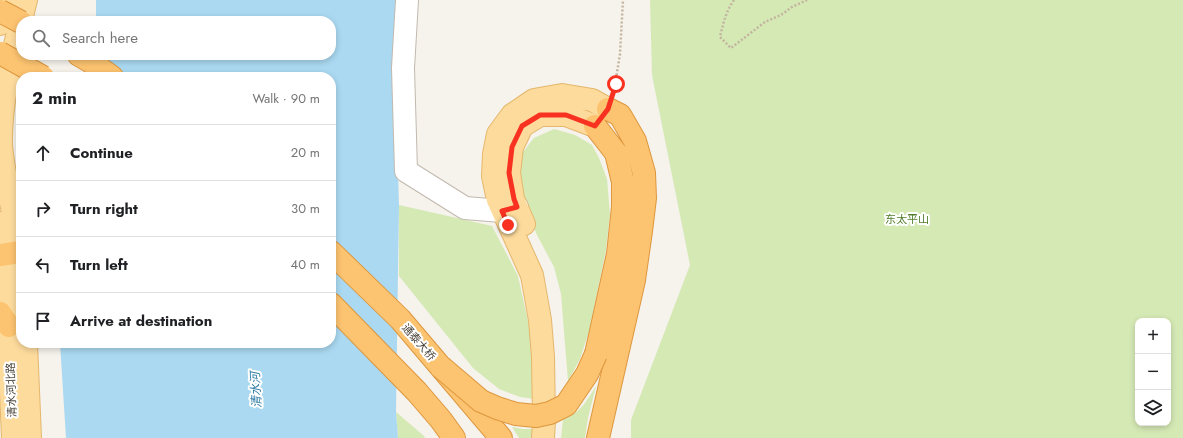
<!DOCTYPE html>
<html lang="en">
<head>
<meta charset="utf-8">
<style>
	body { margin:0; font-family:Jost,"Noto Sans SC",sans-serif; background:#f6f6f6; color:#202124 }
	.controls { position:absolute; right:12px; bottom:12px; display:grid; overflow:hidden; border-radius:8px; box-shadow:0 2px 6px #0003 }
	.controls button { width:36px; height:36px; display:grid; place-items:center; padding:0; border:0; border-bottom:1px solid #e0e0e0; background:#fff; color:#202124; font:20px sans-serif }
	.stop { position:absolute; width:12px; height:12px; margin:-9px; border:3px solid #f83120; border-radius:50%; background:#fff }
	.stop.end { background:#f83120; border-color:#fff; box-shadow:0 1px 4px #0008 }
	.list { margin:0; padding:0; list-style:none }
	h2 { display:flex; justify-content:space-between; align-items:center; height:52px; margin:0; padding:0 16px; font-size:17px }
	h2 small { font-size:13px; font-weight:400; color:#757577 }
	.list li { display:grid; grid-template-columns:26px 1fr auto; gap:12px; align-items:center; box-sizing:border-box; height:56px; padding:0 16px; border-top:1px solid #e0e0e0 }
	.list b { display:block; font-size:15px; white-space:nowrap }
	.list em { font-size:13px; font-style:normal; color:#757577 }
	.icon { flex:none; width:22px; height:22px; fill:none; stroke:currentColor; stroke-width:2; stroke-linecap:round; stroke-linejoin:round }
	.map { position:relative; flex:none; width:1183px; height:438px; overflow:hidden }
	.search { position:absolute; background:#fff; box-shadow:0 2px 6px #0003; left:16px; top:16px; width:320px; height:44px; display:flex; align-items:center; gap:10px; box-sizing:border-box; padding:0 14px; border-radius:16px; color:#757577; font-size:15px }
	.panel { position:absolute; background:#fff; box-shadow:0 2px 6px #0003; left:16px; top:72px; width:320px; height:276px; border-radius:16px }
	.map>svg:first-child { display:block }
	.green { fill:#d5e9b5; fill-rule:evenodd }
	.water { fill:#aad9f1 }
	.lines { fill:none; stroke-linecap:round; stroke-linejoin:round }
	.minor-casing { stroke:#c1b9ae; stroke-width:24 }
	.major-casing { stroke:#e4b76c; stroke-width:24 }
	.highway-casing { stroke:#dd973e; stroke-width:24 }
	.path { stroke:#c3b49f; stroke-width:2.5; stroke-dasharray:2 2; stroke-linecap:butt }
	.minor { stroke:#fff; stroke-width:22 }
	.major { stroke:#fddb9d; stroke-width:22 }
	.highway { stroke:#fcc370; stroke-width:22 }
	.highway-bridge-casing { stroke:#dd973e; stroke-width:24; stroke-linecap:butt }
	.highway-bridge { stroke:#fcc370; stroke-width:22 }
	.route { stroke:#f83120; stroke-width:5 }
	.labels { text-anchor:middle; stroke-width:4; stroke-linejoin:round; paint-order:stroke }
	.park-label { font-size:11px; fill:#507d2b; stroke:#fff }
	.street-label { font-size:11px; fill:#4a4239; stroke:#fff }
	.water-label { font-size:12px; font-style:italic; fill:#2e7ca6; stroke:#fff }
</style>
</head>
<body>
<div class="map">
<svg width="1183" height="438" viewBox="0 0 1183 438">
	<rect width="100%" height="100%" fill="#f6f2ec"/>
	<path class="green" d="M650 0H1183V438H631V420L690 265 652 75ZM1138 321H1168V423H1138Z
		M554 129 575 135 592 145 599 158 607 179 610 214 606 250 589 331 580 359 568 381 561 294 554 267 537 235 523 203 517 178 520 156 534 138Z
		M399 205 492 226 518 276 531 335 535 399 520 397 499 389 473 368 399 276Z
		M596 386 588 418 585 438H561L563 420C581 412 586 402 596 386Z
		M396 412 424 436 425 438H398Z
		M512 427 523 429H535L531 438H519Z"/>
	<path class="water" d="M96 0H402L395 67 399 205 396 412 398 438H66L60 343H331V77H88L91 55H331V21H96Z"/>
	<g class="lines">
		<defs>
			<path id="minor" d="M407 0 403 68 406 171 465 208 502 211 517 207"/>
			<path id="major" d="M0 24 5 0
				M0 223 7 269V299L13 438
				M524 224 513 199 509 173 512 147 522 126 540 115H566L595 126
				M21 257C17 219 4 183 1 145 0 98 15 45 26 0
				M26 343 30 438
				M543 438 544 420 543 357 540 320 532 275 498 200 493 176 494 154 498 134 512 115 534 100 562 95 592 100 608 109"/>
			<path id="highway" d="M79 55 91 62 112 77
				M595 126 616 153 623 182V207L618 254 596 354
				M331 252 400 319 501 438
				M0 255 20 252
				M331 304 417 392 441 420 454 438
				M0 313 9 326
				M598 438 634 280 641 231 645 198 644 173 635 141 620 115 608 109"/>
		</defs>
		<use href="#minor" class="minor-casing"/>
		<use href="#major" class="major-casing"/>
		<use href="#highway" class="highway-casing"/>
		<path class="path" d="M734 0C726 11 723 24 720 37L731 48 765 22 781 15 792 7 807 0
			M614 91 620 54 623 0"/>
		<use href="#minor" class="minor"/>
		<use href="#major" class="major"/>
		<use href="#highway" class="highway"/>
		<defs>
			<path id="highway-bridge" d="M0 11 21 22
				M0 53 43 77
				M441 367 481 401 497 408 516 414 536 416 550 413 566 405 587 374 596 354"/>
		</defs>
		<use href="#highway-bridge" class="highway-bridge-casing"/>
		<use href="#highway-bridge" class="highway-bridge"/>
	</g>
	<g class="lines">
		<path class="route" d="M508 225 502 211 517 207 514 199 509 173 512 147 522 126 540 115H566L595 126 608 109 616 84"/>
	</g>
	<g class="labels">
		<g class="park-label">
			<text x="907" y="223">东太平山</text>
		</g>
		<g class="street-label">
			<text transform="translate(419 342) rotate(49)" y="4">通泰大桥</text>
			<text transform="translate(11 390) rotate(-92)" y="4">清水河北路</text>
		</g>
		<g class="water-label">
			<text transform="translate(256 390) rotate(-93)" y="4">清水河</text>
		</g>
	</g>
</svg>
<div class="controls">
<button>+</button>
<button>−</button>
<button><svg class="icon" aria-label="layers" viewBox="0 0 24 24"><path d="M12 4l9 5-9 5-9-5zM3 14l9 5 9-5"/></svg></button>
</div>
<div class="stop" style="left:616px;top:84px"></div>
<div class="stop end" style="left:508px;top:225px"></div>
<div class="search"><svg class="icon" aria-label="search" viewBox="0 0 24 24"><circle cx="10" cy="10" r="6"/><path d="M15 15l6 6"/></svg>Search here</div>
<section class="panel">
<h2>2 min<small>Walk · 90 m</small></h2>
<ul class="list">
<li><svg class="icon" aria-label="ahead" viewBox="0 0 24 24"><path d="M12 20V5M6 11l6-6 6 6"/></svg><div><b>Continue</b></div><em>20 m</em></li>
<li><svg class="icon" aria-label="right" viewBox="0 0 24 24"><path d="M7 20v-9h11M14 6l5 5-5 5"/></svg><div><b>Turn right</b></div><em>30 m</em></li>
<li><svg class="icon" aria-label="left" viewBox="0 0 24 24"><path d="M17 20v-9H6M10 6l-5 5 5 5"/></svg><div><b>Turn left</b></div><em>40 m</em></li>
<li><svg class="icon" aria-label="arrive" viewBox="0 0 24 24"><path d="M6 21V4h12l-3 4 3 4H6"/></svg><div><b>Arrive at destination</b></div></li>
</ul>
</section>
</div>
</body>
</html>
